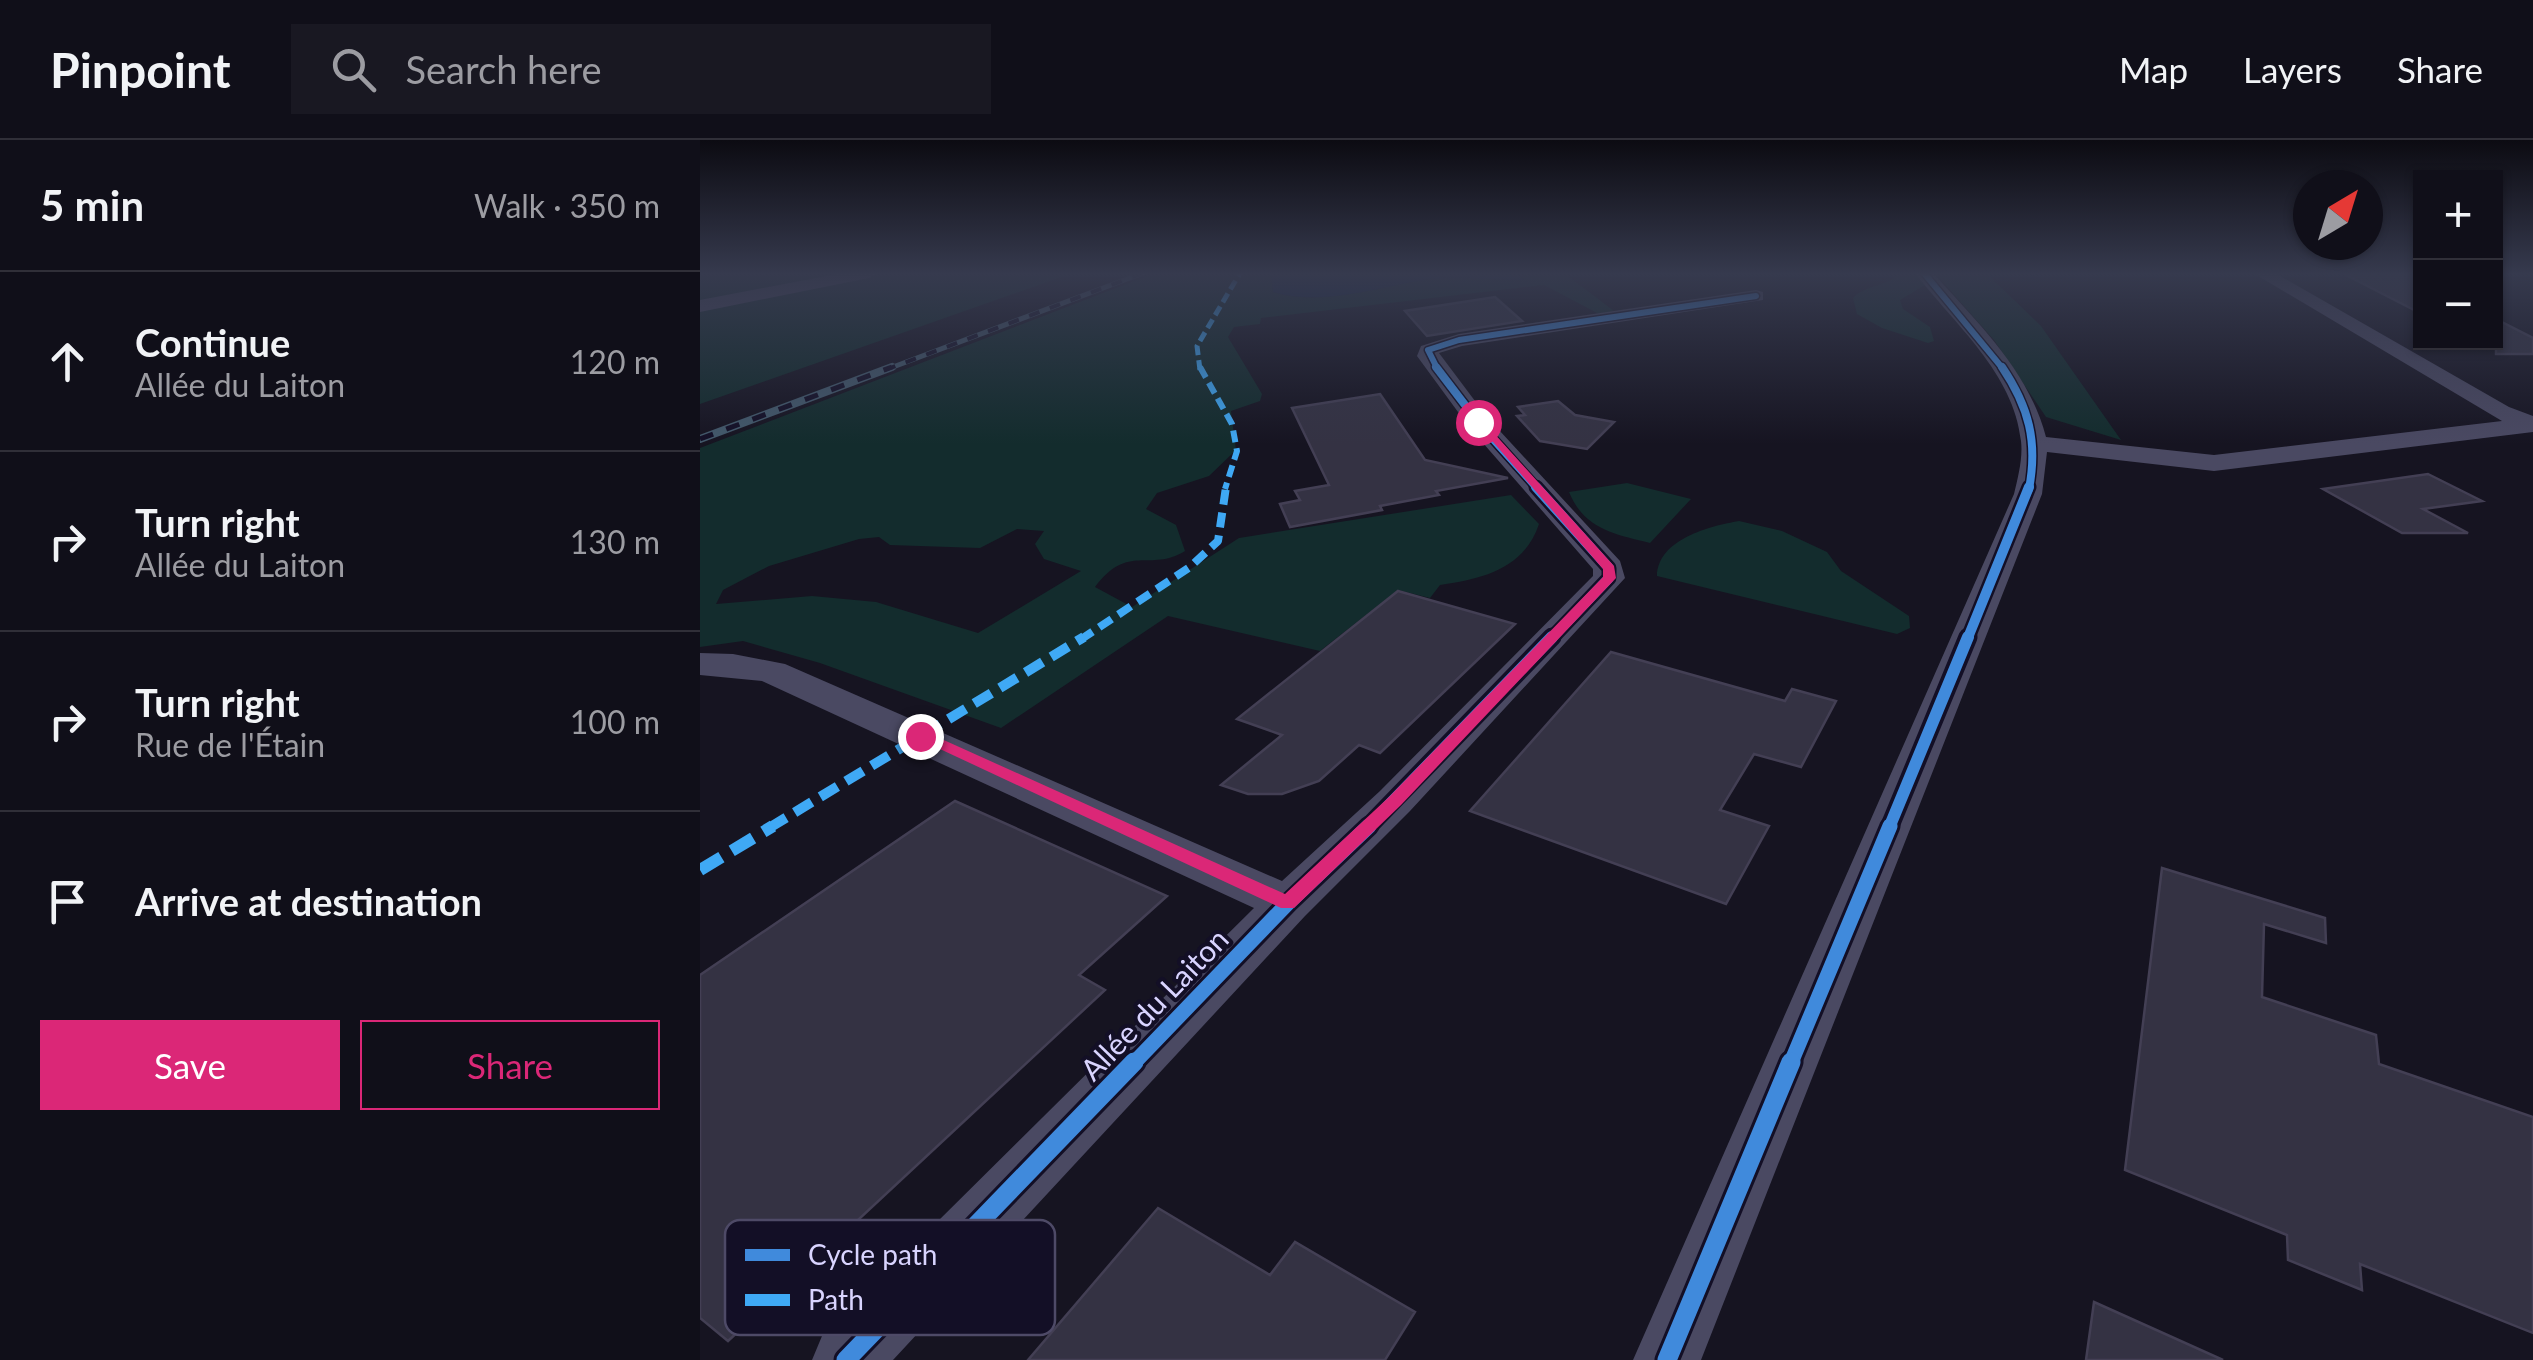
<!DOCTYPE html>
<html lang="en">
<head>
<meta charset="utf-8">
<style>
	body { margin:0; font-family:Lato,sans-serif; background:#191822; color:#f1f3f6 }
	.controls { position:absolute; right:30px; top:30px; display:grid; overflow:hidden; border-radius:0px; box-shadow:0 2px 8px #0004 }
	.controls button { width:90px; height:90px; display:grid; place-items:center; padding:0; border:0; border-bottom:2px solid #302f38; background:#100f19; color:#f1f3f6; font:50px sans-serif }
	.compass { position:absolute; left:1593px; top:30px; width:90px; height:90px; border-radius:50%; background:#100f19; box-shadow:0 2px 8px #0004; rotate:38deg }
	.stop { position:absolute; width:30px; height:30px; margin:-22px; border:8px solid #db2777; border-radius:50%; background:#fff }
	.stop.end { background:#db2777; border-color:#fff; box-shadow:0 2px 10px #0008 }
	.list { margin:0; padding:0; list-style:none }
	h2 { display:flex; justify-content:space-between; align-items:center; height:130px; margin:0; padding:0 40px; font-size:42px }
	h2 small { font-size:32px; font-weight:400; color:#9c9ca2 }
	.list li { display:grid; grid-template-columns:65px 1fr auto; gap:30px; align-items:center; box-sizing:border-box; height:180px; padding:0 40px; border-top:2px solid #302f38 }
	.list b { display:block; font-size:38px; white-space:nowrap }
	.list p { margin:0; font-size:32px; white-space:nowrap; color:#9c9ca2 }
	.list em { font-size:32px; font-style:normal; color:#9c9ca2 }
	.actions { display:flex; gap:20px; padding:30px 40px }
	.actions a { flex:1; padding:22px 0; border:2px solid #db2777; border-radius:0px; text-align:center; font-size:35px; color:#db2777 }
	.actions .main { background:#db2777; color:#fff }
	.icon { flex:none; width:55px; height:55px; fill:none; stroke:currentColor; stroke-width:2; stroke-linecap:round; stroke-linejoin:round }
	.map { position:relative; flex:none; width:1833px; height:1220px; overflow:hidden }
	header { display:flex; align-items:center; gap:60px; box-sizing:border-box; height:140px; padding:0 50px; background:#100f19; border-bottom:2px solid #302f38 }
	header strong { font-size:48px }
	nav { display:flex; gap:55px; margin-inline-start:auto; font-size:35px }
	.search { width:700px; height:90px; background:#191822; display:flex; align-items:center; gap:25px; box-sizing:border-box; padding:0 35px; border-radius:0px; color:#9c9ca2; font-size:38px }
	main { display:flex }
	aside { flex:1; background:#100f19 }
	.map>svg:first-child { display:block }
	.green { fill:#132c2d; fill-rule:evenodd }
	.water { fill:#0d2144 }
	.building { fill:#343243; stroke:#433f54; stroke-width:2.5 }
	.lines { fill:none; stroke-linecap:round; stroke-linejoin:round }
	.minor { fill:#4a4962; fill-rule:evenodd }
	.rail-far1-casing { stroke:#43596b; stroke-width:5 }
	.rail-casing { stroke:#43596b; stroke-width:8 }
	.rail-far1 { stroke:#130f26; stroke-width:4; stroke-dasharray:11; stroke-linecap:butt }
	.rail { stroke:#130f26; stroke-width:5; stroke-dasharray:14; stroke-linecap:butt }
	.quiet-far4 { stroke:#3fa9f5; stroke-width:5; stroke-dasharray:10 5; stroke-linecap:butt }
	.quiet-far3 { stroke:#3fa9f5; stroke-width:6; stroke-dasharray:12 6; stroke-linecap:butt }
	.quiet-far2 { stroke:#3fa9f5; stroke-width:8; stroke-dasharray:15 8; stroke-linecap:butt }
	.quiet-far1 { stroke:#3fa9f5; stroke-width:10; stroke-dasharray:20 10; stroke-linecap:butt }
	.quiet { stroke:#3fa9f5; stroke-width:12; stroke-dasharray:25 12; stroke-linecap:butt }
	.cycleway-far5-casing { stroke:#130f26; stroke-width:9 }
	.cycleway-far4-casing { stroke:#130f26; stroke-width:11 }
	.cycleway-far3-casing { stroke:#130f26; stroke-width:15 }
	.cycleway-far2-casing { stroke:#130f26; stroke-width:19 }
	.cycleway-far1-casing { stroke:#130f26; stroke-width:21 }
	.cycleway-casing { stroke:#130f26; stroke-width:25 }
	.cycleway-far5 { stroke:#408adc; stroke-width:6 }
	.cycleway-far4 { stroke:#408adc; stroke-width:8 }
	.cycleway-far3 { stroke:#408adc; stroke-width:10 }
	.cycleway-far2 { stroke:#408adc; stroke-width:12 }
	.cycleway-far1 { stroke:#408adc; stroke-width:15 }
	.cycleway { stroke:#408adc; stroke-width:19 }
	.route { fill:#db2777 }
	.labels { text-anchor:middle; stroke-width:8; stroke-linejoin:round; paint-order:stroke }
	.street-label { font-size:30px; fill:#d9d4ff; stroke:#130f26 }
	.key { fill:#130f26; stroke:#4e4a67; stroke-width:2.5 }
	.key-label { font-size:28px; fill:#d9d4ff }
</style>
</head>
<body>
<header>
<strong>Pinpoint</strong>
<div class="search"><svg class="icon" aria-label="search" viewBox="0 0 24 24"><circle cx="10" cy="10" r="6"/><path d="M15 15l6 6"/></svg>Search here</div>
<nav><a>Map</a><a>Layers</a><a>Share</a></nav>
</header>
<main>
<aside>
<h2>5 min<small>Walk · 350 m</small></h2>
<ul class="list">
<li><svg class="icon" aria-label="ahead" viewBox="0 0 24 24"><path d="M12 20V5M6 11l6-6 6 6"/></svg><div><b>Continue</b><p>Allée du Laiton</p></div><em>120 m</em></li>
<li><svg class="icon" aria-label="right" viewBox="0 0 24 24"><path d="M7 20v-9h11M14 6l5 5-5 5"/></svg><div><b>Turn right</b><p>Allée du Laiton</p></div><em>130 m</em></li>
<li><svg class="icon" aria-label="right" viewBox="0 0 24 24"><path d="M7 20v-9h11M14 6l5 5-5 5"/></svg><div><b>Turn right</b><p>Rue de l'Étain</p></div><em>100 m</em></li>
<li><svg class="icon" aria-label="arrive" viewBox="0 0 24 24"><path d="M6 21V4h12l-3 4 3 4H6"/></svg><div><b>Arrive at destination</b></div></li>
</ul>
<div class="actions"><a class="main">Save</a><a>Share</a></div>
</aside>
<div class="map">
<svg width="1833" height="1220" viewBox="0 0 1833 1220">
	<rect width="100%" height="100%" fill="#161421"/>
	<path class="green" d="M0 133H373L0 264Z
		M455 133H571L573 152C625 168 684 144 737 138 766 135 794 141 823 138L817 133H864L914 171 899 174 844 145 561 178 560 184 534 187 528 197 562 254 560 261 531 271 536 310 509 336 457 353 446 369 476 385 485 411C449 433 429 402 395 447L432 467 539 398 811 355 839 384C824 429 782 439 740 445L730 458 698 450 620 511 468 476 301 588 120 523 43 501 0 507V308ZM317 389 344 391 335 404 344 419 381 431 278 493 176 462 112 456 16 464 23 450 69 426 159 399 179 397 190 405 280 408Z
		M1199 133H1216L1225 145 1200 160 1203 169 1230 187 1234 201 1228 203 1182 188 1157 174 1153 158C1166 144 1188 147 1199 133Z
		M1235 133H1286L1341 186 1421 300 1346 277 1294 200Z
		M927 343 991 359 950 403C914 394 884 389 869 352Z
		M1039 381 1082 391 1127 412 1141 431 1209 476 1210 488 1197 494 957 436C958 399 1010 386 1039 381Z"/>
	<path class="water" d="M571 133H817L824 140C795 141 767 135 738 138 685 144 626 168 573 152Z"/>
	<path class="building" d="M1642 133H1720V173Z
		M795 157 822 181 727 196 705 171Z
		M1796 179 1833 198V214H1796Z
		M680 254 725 320 808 338 736 351 739 355 680 366 682 370 590 387 580 364 600 360 595 351 629 345 592 268Z
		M858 261 875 275 914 282 887 309 840 301 817 276 825 275 818 267Z
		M1728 334 1782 361 1723 369 1768 393H1702L1623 349Z
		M698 451 815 484 680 613 659 605 619 641 582 654H548L521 645 582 595 537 579Z
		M911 512 1085 561 1092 549 1136 561 1101 627 1054 614 1020 670 1069 686 1026 764 770 671Z
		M255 661 467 756 379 835 405 850 28 1201 0 1178V835Z
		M1462 728 1625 778 1626 803 1564 784 1562 857 1676 895 1679 924 1833 977V1193L1660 1124 1662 1150 1588 1120 1587 1095 1425 1030Z
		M458 1068 570 1135 595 1102 715 1172 685 1220H328Z
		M1394 1162 1523 1220H1386Z"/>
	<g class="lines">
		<path class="minor" d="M142 133H178L169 138 0 172V160Z
			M1215 133H1233C1277 182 1329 231 1346 297L1514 315 1802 281 1553 133H1575L1809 267 1833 276V292L1514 331 1347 312 1342 354 1001 1220H933L1314 354C1318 337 1323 318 1321 301 1314 233 1254 184 1215 133Z
			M1056 150 1063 152V160L762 206 739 213 787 277 920 421 925 438 710 671 605 776 193 1220H112L122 1196 554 768 62 541 0 535V513L33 514 85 524 582 741 680 651 893 436V429L769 287 717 216 721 206 759 194Z"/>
		<defs>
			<path id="rail-far1" d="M185 230 443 133"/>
			<path id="rail" d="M0 299 192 227"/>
		</defs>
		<use href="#rail-far1" class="rail-far1-casing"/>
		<use href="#rail" class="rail-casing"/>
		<use href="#rail-far1" class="rail-far1"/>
		<use href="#rail" class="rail"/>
		<path class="quiet-far4" d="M500 230 497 206 540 133"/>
		<path class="quiet-far3" d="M500 227 532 284 537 311 525 349"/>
		<path class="quiet-far2" d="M380 500 490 427 518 401 526 347"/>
		<path class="quiet-far1" d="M69 688 384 497"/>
		<path class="quiet" d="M0 730 73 686"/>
		<defs>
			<path id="cycleway-far5" d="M1224 133 1304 230
				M738 230 728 210 759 200 1056 156"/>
			<path id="cycleway-far4" d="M736 227 778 282 838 349
				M1302 227C1329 267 1338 302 1329 349"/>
			<path id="cycleway-far3" d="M836 347 909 428V438L850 500
				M1267 500 1329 347"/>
			<path id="cycleway-far2" d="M667 688 852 497
				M1189 688 1268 497"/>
			<path id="cycleway-far1" d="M432 925 588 763 669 686
				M1090 925 1190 686"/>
			<path id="cycleway" d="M146 1220 434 922
				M967 1220 1091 922"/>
		</defs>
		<use href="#cycleway-far5" class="cycleway-far5-casing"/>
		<use href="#cycleway-far4" class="cycleway-far4-casing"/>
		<use href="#cycleway-far3" class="cycleway-far3-casing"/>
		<use href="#cycleway-far2" class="cycleway-far2-casing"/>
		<use href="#cycleway-far1" class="cycleway-far1-casing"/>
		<use href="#cycleway" class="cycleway-casing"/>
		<use href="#cycleway-far5" class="cycleway-far5"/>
		<use href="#cycleway-far4" class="cycleway-far4"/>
		<use href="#cycleway-far3" class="cycleway-far3"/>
		<use href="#cycleway-far2" class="cycleway-far2"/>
		<use href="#cycleway-far1" class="cycleway-far1"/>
		<use href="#cycleway" class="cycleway"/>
	</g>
	<linearGradient id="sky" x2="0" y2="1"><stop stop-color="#0c0b12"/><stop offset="0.44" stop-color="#363a4e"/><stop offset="1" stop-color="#363a4e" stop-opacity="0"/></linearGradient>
	<rect width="1833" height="304" fill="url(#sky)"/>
	<path class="route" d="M774 280H782L914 426 916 438 701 665 594 768H581L212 596 226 592 585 754 689 657 903 437V429Z"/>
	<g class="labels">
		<g class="street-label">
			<text transform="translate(455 865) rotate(-46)" y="10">Allée du Laiton</text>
		</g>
	</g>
	<rect x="25" y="1080" width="330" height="115" rx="15" class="key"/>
	<rect x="45" y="1109" width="45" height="12" fill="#408adc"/>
	<rect x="45" y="1154" width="45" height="12" fill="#3fa9f5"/>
	<g class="key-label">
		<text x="108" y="1125">Cycle path</text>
		<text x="108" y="1170">Path</text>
	</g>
</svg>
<div class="controls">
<button>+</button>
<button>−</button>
</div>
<svg class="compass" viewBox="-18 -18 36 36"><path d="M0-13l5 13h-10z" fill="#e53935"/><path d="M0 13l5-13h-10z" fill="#9c9ca2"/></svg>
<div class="stop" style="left:778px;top:282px"></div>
<div class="stop end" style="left:220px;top:596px"></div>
</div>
</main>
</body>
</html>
